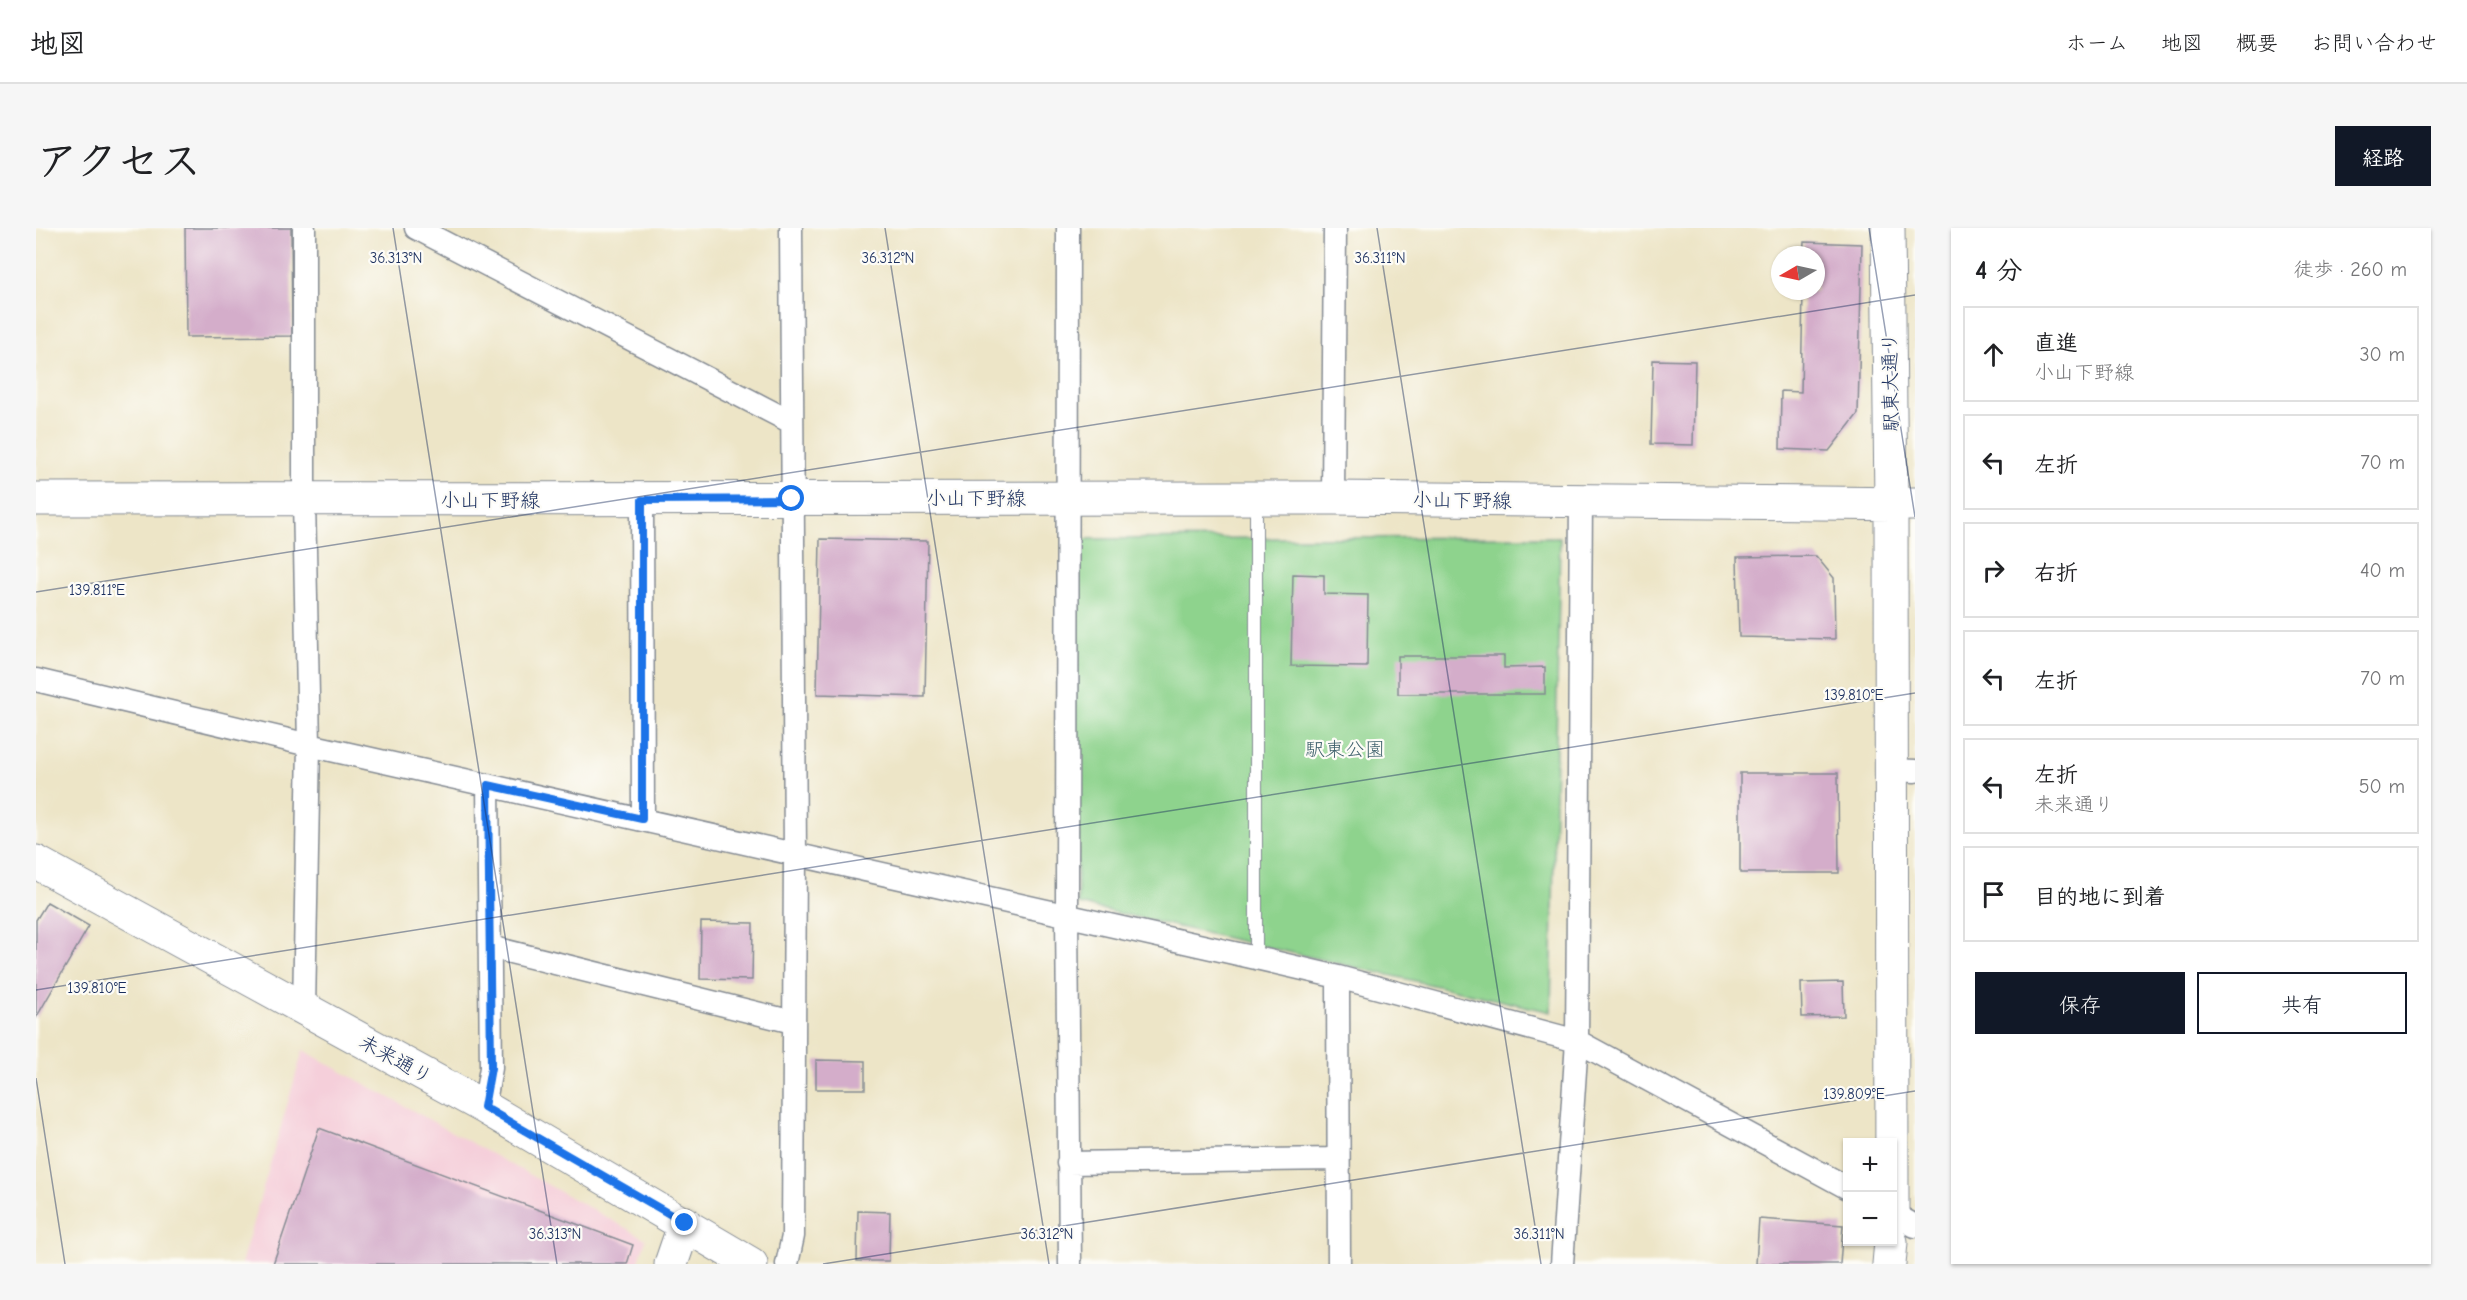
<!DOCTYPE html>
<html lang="ja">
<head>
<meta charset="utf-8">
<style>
	body { margin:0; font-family:"Comic Neue","Klee One",sans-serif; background:#f6f6f6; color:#202124 }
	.controls { position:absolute; right:18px; bottom:18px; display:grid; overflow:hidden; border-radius:0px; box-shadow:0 2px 4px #0004 }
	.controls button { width:54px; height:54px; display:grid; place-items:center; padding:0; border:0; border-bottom:2px solid #e0e0e0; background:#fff; color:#202124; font:30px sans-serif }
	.compass { position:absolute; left:1735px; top:18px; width:54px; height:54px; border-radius:50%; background:#fff; box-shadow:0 2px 4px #0004; rotate:261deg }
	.stop { position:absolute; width:18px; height:18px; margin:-14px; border:4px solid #1a73e8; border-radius:50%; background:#fff }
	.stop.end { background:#1a73e8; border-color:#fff; box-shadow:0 2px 6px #0008 }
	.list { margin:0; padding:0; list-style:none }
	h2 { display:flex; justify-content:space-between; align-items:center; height:78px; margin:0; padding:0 24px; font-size:26px }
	h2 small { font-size:20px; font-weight:400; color:#757577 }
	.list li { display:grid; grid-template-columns:39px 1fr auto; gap:18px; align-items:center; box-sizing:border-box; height:96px; margin:0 12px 12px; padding:0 12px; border:2px solid #e0e0e0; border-radius:0px }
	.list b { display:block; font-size:22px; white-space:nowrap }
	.list p { margin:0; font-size:20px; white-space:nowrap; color:#757577 }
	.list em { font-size:20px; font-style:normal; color:#757577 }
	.actions { display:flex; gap:12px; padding:18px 24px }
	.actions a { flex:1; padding:14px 0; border:2px solid #111827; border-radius:0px; text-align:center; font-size:21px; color:#111827 }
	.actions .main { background:#111827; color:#fff }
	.icon { flex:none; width:33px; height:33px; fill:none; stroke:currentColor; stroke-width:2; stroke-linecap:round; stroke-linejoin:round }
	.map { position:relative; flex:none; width:1879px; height:1036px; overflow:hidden; border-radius:0px }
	header { display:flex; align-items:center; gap:36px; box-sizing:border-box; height:84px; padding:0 30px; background:#fff; border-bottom:2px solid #e0e0e0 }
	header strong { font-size:28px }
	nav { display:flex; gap:33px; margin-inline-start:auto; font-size:21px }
	.intro { display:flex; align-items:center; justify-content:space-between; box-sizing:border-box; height:144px; padding:0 36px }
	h1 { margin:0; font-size:42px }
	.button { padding:15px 27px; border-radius:0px; background:#111827; color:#fff; font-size:21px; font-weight:700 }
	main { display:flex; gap:36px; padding:0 36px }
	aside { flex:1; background:#fff; border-radius:0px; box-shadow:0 2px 4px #0004 }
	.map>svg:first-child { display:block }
	.built { fill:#f5cfda }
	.green { fill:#8ed38d; stroke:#548176; stroke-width:1.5 }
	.building { fill:#d4adca }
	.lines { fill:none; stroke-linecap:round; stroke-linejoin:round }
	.lane-casing { stroke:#848a92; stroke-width:14 }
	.street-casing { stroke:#848a92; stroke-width:25 }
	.secondary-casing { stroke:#848a92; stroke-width:35 }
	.lane { stroke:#fff; stroke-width:12 }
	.street { stroke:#fff; stroke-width:22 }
	.secondary { stroke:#fff; stroke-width:33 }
	.route { stroke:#1a73e8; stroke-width:8 }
	.ticks { fill:none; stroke:#1b2f5e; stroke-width:1.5; stroke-opacity:0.45 }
	.labels { text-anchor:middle; stroke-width:4.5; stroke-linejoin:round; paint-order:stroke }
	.street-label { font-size:20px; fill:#1b2f5e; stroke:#fdfcf7 }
	.park-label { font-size:20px; fill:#3e606c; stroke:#fdfcf7 }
	.ticks-label { font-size:15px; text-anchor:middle; fill:#1b2f5e; stroke:#fdfcf7; stroke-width:4.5; stroke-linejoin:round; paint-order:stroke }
</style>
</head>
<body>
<header>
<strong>地図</strong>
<nav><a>ホーム</a><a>地図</a><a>概要</a><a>お問い合わせ</a></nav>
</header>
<div class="intro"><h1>アクセス</h1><a class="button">経路</a></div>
<main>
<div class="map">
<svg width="1879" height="1036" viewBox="0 0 1879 1036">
	<rect width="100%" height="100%" fill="#fdfcf7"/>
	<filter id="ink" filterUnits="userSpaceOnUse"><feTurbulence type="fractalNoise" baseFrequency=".0167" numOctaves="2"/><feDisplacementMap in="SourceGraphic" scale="12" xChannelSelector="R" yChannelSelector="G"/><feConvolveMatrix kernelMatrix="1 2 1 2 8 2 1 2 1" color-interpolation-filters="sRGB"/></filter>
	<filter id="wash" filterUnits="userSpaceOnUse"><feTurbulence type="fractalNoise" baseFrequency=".008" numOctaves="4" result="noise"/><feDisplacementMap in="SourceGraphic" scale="24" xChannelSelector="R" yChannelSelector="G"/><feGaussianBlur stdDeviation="1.35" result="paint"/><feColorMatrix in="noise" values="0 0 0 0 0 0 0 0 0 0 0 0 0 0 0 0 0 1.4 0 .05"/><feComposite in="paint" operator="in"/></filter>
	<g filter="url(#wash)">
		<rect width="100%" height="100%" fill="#ede5c7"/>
		<path class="built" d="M267 822 610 1011 602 1036H205Z"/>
		<path class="green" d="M1524 309 1515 784 1042 676 1035 311Z"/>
		<g id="blocks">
			<path class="building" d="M149 0H255L256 108 150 109Z
				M1768 14 1826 16 1822 186 1793 223 1744 221 1745 163 1765 164 1767 63H1780V27H1767Z
				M1617 132 1659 133 1657 217 1615 216Z
				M784 311 892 313 889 469 781 466Z
				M1780 328 1798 350 1799 411 1703 409 1701 329Z
				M1257 346 1288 347V366L1332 367 1331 439 1255 438Z
				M1362 428H1468V440L1509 439V466H1362Z
				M1704 545H1802L1803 645H1704Z
				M11 674 53 698 0 790V692Z
				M665 694 717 695 716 752 664 751Z
				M1807 754 1808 788 1766 789 1765 755Z
				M780 832 829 833V861H780Z
				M283 900 597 1017 591 1036H237Z
				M822 983 854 984 853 1033H821Z
				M1723 991 1807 997 1804 1036H1720Z"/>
		</g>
	</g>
	<g filter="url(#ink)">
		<use href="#blocks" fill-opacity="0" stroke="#848a92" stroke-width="1.5"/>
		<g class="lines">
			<defs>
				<path id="lane" d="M1220 730V272"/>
				<path id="street" d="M268 0V272L273 517 268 781
					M380 0 755 194
					M1032 0 1031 686 1034 1036
					M1297 270 1299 0
					M606 271 607 592
					M0 452 273 517 1220 730 1302 749 1541 813 1812 960
					M1856 542 1879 543
					M454 719 757 794
					M1302 749 1303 1036
					M448 879 455 840 452 557
					M1032 935 1302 931
					M1856 985 1879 998
					M751 1036 757 1008 759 626 755 0
					M1526 1036 1541 813 1545 273"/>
				<path id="secondary" d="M1852 0 1855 276 1856 992
					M0 271 1297 270 1879 276
					M0 634 448 879 715 1036
					M635 1036 649 995
					M1853 1036 1855 1014"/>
			</defs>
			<use href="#lane" class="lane-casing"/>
			<use href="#street" class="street-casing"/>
			<use href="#secondary" class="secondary-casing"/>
			<use href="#lane" class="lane"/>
			<use href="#street" class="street"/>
			<use href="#secondary" class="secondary"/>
		</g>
	</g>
	<g class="lines" filter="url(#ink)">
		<path class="route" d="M649 995 448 879 455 840 452 557 606 591V272L756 271"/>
	</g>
	<path class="ticks" d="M357 0 521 1036M849 0 1013 1036M1341 0 1505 1036M1833 0 1879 289M0 364 1879 67M0 762 1879 465M0 850 29 1036M787 1036 1879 863"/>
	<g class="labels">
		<g class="street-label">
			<text transform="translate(1854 154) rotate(-91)" y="7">駅東大通り</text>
			<text x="940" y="277">小山下野線</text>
			<text x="454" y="279">小山下野線</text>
			<text transform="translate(1426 272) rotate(1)" y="7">小山下野線</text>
			<text transform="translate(360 831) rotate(29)" y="7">未来通り</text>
		</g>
		<g class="park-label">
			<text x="1309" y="528">駅東公園</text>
		</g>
	</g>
	<g class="ticks-label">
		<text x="360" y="35">36.313°N</text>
		<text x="852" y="35">36.312°N</text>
		<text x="1344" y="35">36.311°N</text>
		<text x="61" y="367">139.811°E</text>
		<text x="1818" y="472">139.810°E</text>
		<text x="61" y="765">139.810°E</text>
		<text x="1818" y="871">139.809°E</text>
		<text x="519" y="1011">36.313°N</text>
		<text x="1011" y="1011">36.312°N</text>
		<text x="1503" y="1011">36.311°N</text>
	</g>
</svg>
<div class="controls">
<button>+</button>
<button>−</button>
</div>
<svg class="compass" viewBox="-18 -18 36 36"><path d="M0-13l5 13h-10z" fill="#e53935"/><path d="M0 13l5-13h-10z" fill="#757577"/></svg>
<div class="stop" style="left:756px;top:271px"></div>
<div class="stop end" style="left:649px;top:995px"></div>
</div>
<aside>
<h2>4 分<small>徒歩 · 260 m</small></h2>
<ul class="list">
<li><svg class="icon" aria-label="ahead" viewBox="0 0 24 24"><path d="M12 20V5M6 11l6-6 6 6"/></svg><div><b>直進</b><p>小山下野線</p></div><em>30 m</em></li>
<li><svg class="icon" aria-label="left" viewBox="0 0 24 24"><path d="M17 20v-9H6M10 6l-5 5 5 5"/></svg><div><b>左折</b></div><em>70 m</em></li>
<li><svg class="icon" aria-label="right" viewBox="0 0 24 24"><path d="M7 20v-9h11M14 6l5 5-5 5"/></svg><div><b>右折</b></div><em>40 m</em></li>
<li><svg class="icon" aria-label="left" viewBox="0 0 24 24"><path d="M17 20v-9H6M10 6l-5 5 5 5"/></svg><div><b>左折</b></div><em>70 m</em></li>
<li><svg class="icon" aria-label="left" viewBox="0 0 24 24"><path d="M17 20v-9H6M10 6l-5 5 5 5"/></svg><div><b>左折</b><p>未来通り</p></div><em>50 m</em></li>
<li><svg class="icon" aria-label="arrive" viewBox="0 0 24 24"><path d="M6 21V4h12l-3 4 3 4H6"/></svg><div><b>目的地に到着</b></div></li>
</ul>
<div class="actions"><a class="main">保存</a><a>共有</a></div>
</aside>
</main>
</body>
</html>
